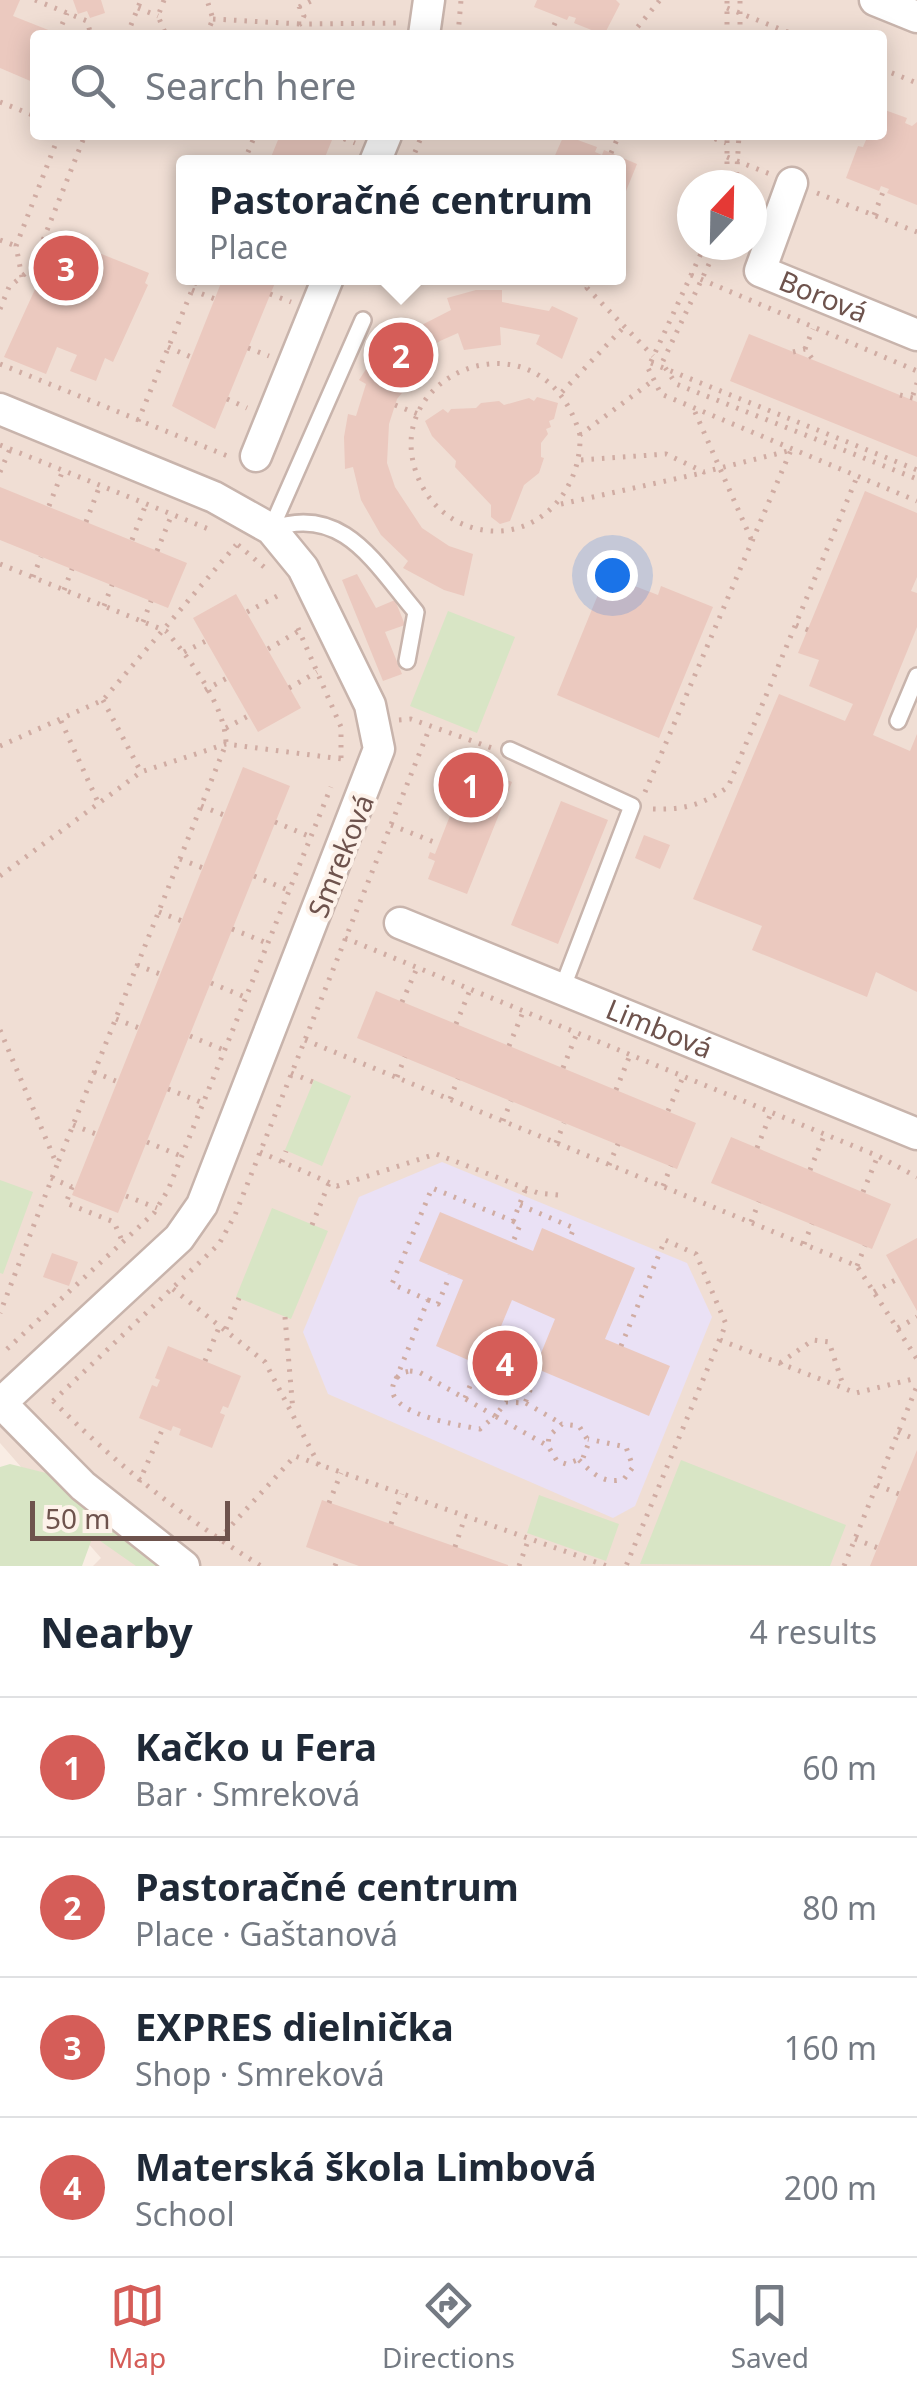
<!DOCTYPE html>
<html lang="en">
<head>
<meta charset="utf-8">
<style>
	body { margin:0; font-family:"Noto Sans",sans-serif; background:#f2f2f3; color:#1f2937 }
	.compass { position:absolute; left:677px; top:170px; width:90px; height:90px; border-radius:50%; background:#fff; box-shadow:0 5px 25px #0003; rotate:22deg }
	.scale { position:absolute; left:30px; bottom:25px; width:200px; box-sizing:border-box; padding-left:10px; border:5px solid #6e534d; border-top:0; font-size:28px; line-height:35px; white-space:nowrap; color:#6e534d; -webkit-text-stroke:8px #fdf2ea; paint-order:stroke }
	.you { position:absolute; left:612px; top:575px; width:35px; height:35px; margin:-25px; border:8px solid #fff; border-radius:50%; background:#1a73e8; box-shadow:0 0 0 15px #1a73e833 }
	.badge { display:grid; place-items:center; width:65px; height:65px; border-radius:50%; background:#d55d58; color:#fff; font-size:32px; font-weight:700 }
	.pin { position:absolute; translate:-50% -50%; border:5px solid #fff; box-shadow:0 2px 10px #0006 }
	.popup { position:absolute; left:176px; top:155px; width:450px; height:130px; box-sizing:border-box; display:grid; place-content:center; border-radius:10px; background:#fff; filter:drop-shadow(0 2px 8px #0005); font-size:32px; white-space:nowrap; color:#747a83 }
	.popup b { font-size:38px; color:#1f2937 }
	.popup::after { content:''; position:absolute; left:50%; top:100%; margin-left:-20px; border:20px solid transparent; border-top-color:#fff }
	.list { margin:0; padding:0; list-style:none }
	h2 { display:flex; justify-content:space-between; align-items:center; height:130px; margin:0; padding:0 40px; font-size:42px }
	h2 small { font-size:32px; font-weight:400; color:#747a83 }
	.list li { display:grid; grid-template-columns:65px 1fr auto; gap:30px; align-items:center; box-sizing:border-box; height:140px; padding:0 40px; border-top:2px solid #e0e1e3 }
	.list b { display:block; font-size:38px; white-space:nowrap }
	.list p { margin:0; font-size:32px; white-space:nowrap; color:#747a83 }
	.list em { font-size:32px; font-style:normal; color:#747a83 }
	.icon { flex:none; width:55px; height:55px; fill:none; stroke:currentColor; stroke-width:2; stroke-linecap:round; stroke-linejoin:round }
	.map { position:relative; flex:none; width:917px; height:1566px; overflow:hidden }
	.search { position:absolute; background:#fff; box-shadow:0 5px 25px #0003; left:30px; right:30px; top:30px; height:110px; display:flex; align-items:center; gap:25px; box-sizing:border-box; padding:0 35px; border-radius:10px; color:#747a83; font-size:38px }
	.sheet { height:690px; background:#fff }
	nav { display:flex; justify-content:space-around; align-items:center; box-sizing:border-box; height:140px; border-top:2px solid #e0e1e3; background:#fff; font-size:28px; color:#747a83 }
	nav a { display:grid; justify-items:center; gap:5px }
	nav .on { color:#d55d58 }
	.map>svg:first-child { display:block }
	.residential { fill:#f0ded4; fill-rule:evenodd }
	.education { fill:#eae1f5 }
	.green { fill:#d8e5c5 }
	.building { fill:#ebc9bf }
	.lines { fill:none; stroke-linecap:round; stroke-linejoin:round }
	.service-casing { stroke:#c8b4ac; stroke-width:20 }
	.minor-casing { stroke:#c8b4ac; stroke-width:35 }
	.path { stroke:#d0aca3; stroke-width:5; stroke-dasharray:2.5 8; stroke-linecap:butt }
	.service { stroke:#fff; stroke-width:15 }
	.minor { stroke:#fff; stroke-width:30 }
	.labels { text-anchor:middle; stroke-width:8; stroke-linejoin:round; paint-order:stroke }
	.street-label { font-size:28px; fill:#6e534d; stroke:#fdf2ea }
</style>
</head>
<body>
<div class="map">
<svg width="917" height="1566" viewBox="0 0 917 1566">
	<rect width="100%" height="100%" fill="#f9ede4"/>
	<path class="residential" d="M0 0H917V1566H93L101 1558 0 1443ZM35 35H882V135H35ZM184 162H618V278H184ZM692 185H752V245H692Z"/>
	<path class="education" d="M442 1162 687 1263 712 1317 635 1506 613 1518 328 1394 303 1332 359 1197Z"/>
	<path class="green" d="M448 611 515 637 477 733 410 706Z
		M314 1080 351 1096 322 1166 285 1150Z
		M0 1180 33 1192 3 1274 0 1273Z
		M272 1208 328 1231 291 1319 236 1297Z
		M681 1460 846 1525 830 1566 640 1564Z
		M10 1464 46 1473 159 1566H136L93 1536 82 1566H0V1467Z
		M539 1495 619 1524 606 1561 527 1533Z"/>
	<path class="building" d="M0 0H20L13 16 61 35H35V83L0 68Z
		M73 0H101L105 13 90 18 87 11 78 14Z
		M537 0H616L620 4 604 35 574 23 576 18 569 16 567 20 534 7Z
		M882 109 907 118 905 123 912 126 917 122V205L887 193 889 189 881 186 879 191 846 178 858 146 863 147 866 140 862 135H882Z
		M280 135H334L323 162H269Z
		M564 135 597 147 595 152 602 155 604 150 637 164 624 196 618 193V162H552Z
		M59 237 149 273 145 283 148 285 113 362 105 358 96 381 70 371 77 355 57 347 46 374 4 357Z
		M223 278H277L215 429 172 406Z
		M476 290H502V302L549 311 552 306 578 318 562 359 536 344 540 335 500 327 501 345 464 350 458 333 440 341 423 352 430 359 397 399 389 424 387 463 395 487 422 528 449 546 473 554 464 596 444 590 403 568 408 561 381 535 361 500 353 467 345 469 344 437 348 414 356 416 366 384 359 380 381 346 403 325 408 332 451 310 447 298Z
		M749 334 917 402V457L730 381Z
		M537 397 558 403 554 419 549 421 551 427 546 429 548 434 541 443V457L544 458 539 473 524 485 510 521 500 524 491 517V505L455 467 456 461 432 436 425 421 443 409 448 413 451 409 476 408 481 403 499 401 504 405 529 398 534 401Z
		M0 487 187 563 168 608 0 540Z
		M865 491 917 513V577L911 591 917 593V627L873 735 910 751 917 734V992L876 972 867 997 752 950 762 926 693 899 779 694 845 721 853 704 809 686 819 660 798 653Z
		M357 574 376 608 395 600 405 625 385 632 402 674 383 681 342 580Z
		M606 575 658 595 661 586 713 607 659 738 557 695Z
		M236 594 301 708 258 732 193 618Z
		M454 758 512 782 467 894 428 879 435 861 428 858 430 852 435 854 455 803 439 797Z
		M243 767 290 786 118 1213 72 1195Z
		M561 801 608 820 558 944 511 925Z
		M644 835 670 845 660 869 635 858Z
		M376 991 696 1123 677 1169 357 1038Z
		M731 1137 891 1204 872 1249 711 1183Z
		M440 1212 533 1251 542 1228 635 1268 605 1339 670 1366 649 1416 535 1368 555 1319 512 1300 484 1367 436 1346 463 1280 419 1261Z
		M917 1238V1311L886 1255Z
		M52 1253 78 1262 69 1286 43 1277Z
		M168 1346 241 1376 228 1408 223 1406 220 1413 225 1415 212 1448 179 1435 181 1429 173 1426 171 1431 139 1418 152 1385 157 1387 160 1380 155 1378Z
		M917 1450V1566H870L899 1494Z
		M322 1500 508 1565V1566H359L306 1547Z"/>
	<g class="lines">
		<defs>
			<path id="service" d="M271 529C343 503 375 564 416 612L407 661
				M271 529 363 320
				M898 721 917 676
				M510 750 632 806 562 989"/>
			<g id="minor">
				<path d="M875 0 917 17"/>
				<path d="M424 35 429 0"/>
				<path d="M375 162 386 135"/>
				<path id="s1" d="M792 183 760 271 917 335"/>
				<path d="M0 409 214 497 271 529 303 568 370 705 379 749 202 1205 179 1238 1 1403"/>
				<path d="M256 456 328 278"/>
				<path id="s2" d="M400 923 917 1134"/>
				<path d="M0 1402 83 1486 184 1566"/>
			</g>
		</defs>
		<use href="#service" class="service-casing"/>
		<use href="#minor" class="minor-casing"/>
		<path class="path" d="M35 0 87 21 91 35
			M164 0 158 16 166 35
			M299 7 313 0
			M138 8 158 16
			M727 8 795 35
			M213 19 300 24 304 16 296 0
			M58 34 67 13
			M127 35 141 0
			M206 35 213 19 207 0
			M296 35 300 24 400 23
			M458 35 461 0
			M550 35 558 16
			M631 35 660 0
			M727 35V0
			M740 35V0
			M882 69 917 83
			M0 102 35 116
			M272 135 279 138
			M334 135 355 143
			M705 135 726 143
			M611 153 619 135
			M727 157 770 174
			M244 162 255 135
			M411 162 422 135
			M727 185V135
			M736 185 739 135
			M817 193 917 232
			M874 215 885 187
			M0 240 16 246
			M705 245 648 368 661 394 917 501
			M718 245 662 363 676 384 917 479
			M691 275 917 371
			M22 277 16 246 59 135
			M591 278 587 288 653 356
			M192 290 215 299
			M270 294 291 302
			M0 309 9 287 32 268 85 135
			M168 347 191 357
			M248 348 269 356
			M805 349 813 329
			M793 352 805 349 814 361
			M651 363 917 470
			M0 364 230 457
			M562 392 622 329
			M900 395 917 399
			M913 395 917 383
			M227 399 247 408
			M395 405 418 414
			M695 412 752 541
			M138 421 197 278
			M580 435C542 302 368 376 421 484 429 500 441 513 458 522 523 553 582 500 580 435L651 382
			M0 445 211 530
			M581 460 666 454 704 472 788 451
			M0 472 10 449
			M561 504 702 473
			M49 506 63 470
			M86 522 100 485
			M132 540 146 504
			M238 545 264 567
			M157 551 172 514
			M0 564 166 631C190 659 226 707 226 744L57 1165
			M33 577 41 557
			M64 590 72 569
			M104 606 112 585
			M247 612 283 593
			M143 622 151 601
			M796 625 808 630
			M298 628 341 727V763
			M268 649 299 631
			M184 652 206 641
			M289 688 317 672
			M205 690 227 678
			M103 700 141 772
			M399 720 411 719 492 748
			M61 721 97 800
			M226 728 248 716
			M0 746 103 700 236 545
			M645 792 791 450
			M201 806 224 815
			M653 809C684 810 702 805 728 787L857 477
			M275 822 311 837
			M391 825 439 844
			M180 859 203 868
			M0 876 141 772 226 744 342 759
			M254 876 288 890
			M159 912 182 921
			M232 929 267 943
			M345 938 878 1156 917 1177
			M137 965 160 974
			M211 983 245 997
			M402 1002 417 968
			M116 1019 139 1028
			M456 1024 470 990
			M0 1030 57 1165 0 1313
			M190 1036 224 1050
			M305 1040 857 1266 917 1359
			M509 1046 523 1012
			M563 1068 577 1033
			M94 1072 118 1082
			M291 1073 313 1082
			M397 1077 405 1057
			M168 1089 203 1103
			M616 1090 630 1055
			M450 1099 458 1079
			M668 1111 683 1077
			M503 1121 511 1101
			M73 1125 96 1134
			M147 1142 181 1156
			M556 1143 564 1123
			M757 1148 771 1113
			M260 1152 337 1186 436 1154 538 1193 559 1195
			M282 1162 286 1151
			M609 1165 618 1144
			M810 1170 824 1136
			M51 1178 72 1187
			M663 1186 671 1166
			M72 1187 66 1203 114 1222 123 1243
			M863 1192 877 1158
			M126 1196 157 1208
			M520 1205 574 1228 569 1240
			M513 1221 520 1225 513 1242
			M751 1222 759 1202
			M312 1225 329 1183
			M804 1244 812 1224
			M857 1266 865 1246
			M173 1289 265 1362 319 1465
			M874 1292 899 1278
			M428 1300 438 1304 450 1275
			M285 1317 293 1411
			M898 1328 917 1317
			M226 1329 239 1298
			M720 1340 856 1393 917 1378
			M621 1346 665 1240 696 1254 726 1324 626 1566
			M7 1349 154 1213 168 1190 331 787
			M205 1361 220 1325
			M780 1363 813 1340 829 1342 844 1388
			M538 1370 525 1403 506 1402 495 1416 548 1446 557 1461 566 1464 583 1458 589 1442 579 1426 562 1424 549 1436 548 1446
			M410 1371 419 1372 495 1416 480 1429C458 1425 364 1411 401 1373Z
			M396 1379 428 1300 392 1284 432 1188 513 1221 526 1188
			M465 1398 479 1364
			M53 1401 219 1244 235 1215 430 727
			M53 1401C117 1465 184 1518 261 1566
			M526 1403 562 1424
			M898 1432 917 1440
			M579 1460C592 1473 604 1485 624 1479L633 1467 626 1447 588 1439
			M139 1482 163 1428
			M877 1485 899 1494
			M329 1503 341 1473
			M391 1524 402 1494
			M855 1539 878 1548
			M218 1540 295 1456 607 1566
			M455 1547 465 1517
			M335 1566 338 1558
			M519 1566 529 1538
			M844 1566 917 1386"/>
		<use href="#service" class="service"/>
		<use href="#minor" class="minor"/>
	</g>
	<g class="labels">
		<g class="street-label">
			<text dy="10" stroke="none"><textPath href="#s1" startOffset="162">Borová</textPath></text>
			<text transform="translate(341 856) rotate(-68)" y="10">Smreková</text>
			<text dy="10" stroke="none"><textPath href="#s2" startOffset="280">Limbová</textPath></text>
		</g>
	</g>
</svg>
<svg class="compass" viewBox="-18 -18 36 36"><path d="M0-13l5 13h-10z" fill="#e53935"/><path d="M0 13l5-13h-10z" fill="#747a83"/></svg>
<div class="scale">50 m</div>
<div class="you"></div>
<div class="pin badge" style="left:471px;top:785px">1</div>
<div class="pin badge" style="left:401px;top:355px">2</div>
<div class="popup"><b>Pastoračné centrum</b>Place</div>
<div class="pin badge" style="left:66px;top:268px">3</div>
<div class="pin badge" style="left:505px;top:1363px">4</div>
<div class="search"><svg class="icon" aria-label="search" viewBox="0 0 24 24"><circle cx="10" cy="10" r="6"/><path d="M15 15l6 6"/></svg>Search here</div>
</div>
<section class="sheet">
<h2>Nearby<small>4 results</small></h2>
<ul class="list">
<li><span class="badge">1</span><div><b>Kačko u Fera</b><p>Bar · Smreková</p></div><em>60 m</em></li>
<li><span class="badge">2</span><div><b>Pastoračné centrum</b><p>Place · Gaštanová</p></div><em>80 m</em></li>
<li><span class="badge">3</span><div><b>EXPRES dielnička</b><p>Shop · Smreková</p></div><em>160 m</em></li>
<li><span class="badge">4</span><div><b>Materská škola Limbová</b><p>School</p></div><em>200 m</em></li>
</ul>
</section>
<nav>
<a class="on"><svg class="icon" aria-label="map" viewBox="0 0 24 24"><path d="M3 6l6-2 6 2 6-2v14l-6 2-6-2-6 2zM9 4v14M15 6v14"/></svg>Map</a>
<a><svg class="icon" aria-label="directions" viewBox="0 0 24 24"><path d="M12 3l9 9-9 9-9-9zM9 14v-3h6M13 9l2 2-2 2"/></svg>Directions</a>
<a><svg class="icon" aria-label="saved" viewBox="0 0 24 24"><path d="M7 4h10v16l-5-4-5 4z"/></svg>Saved</a>
</nav>
</body>
</html>
